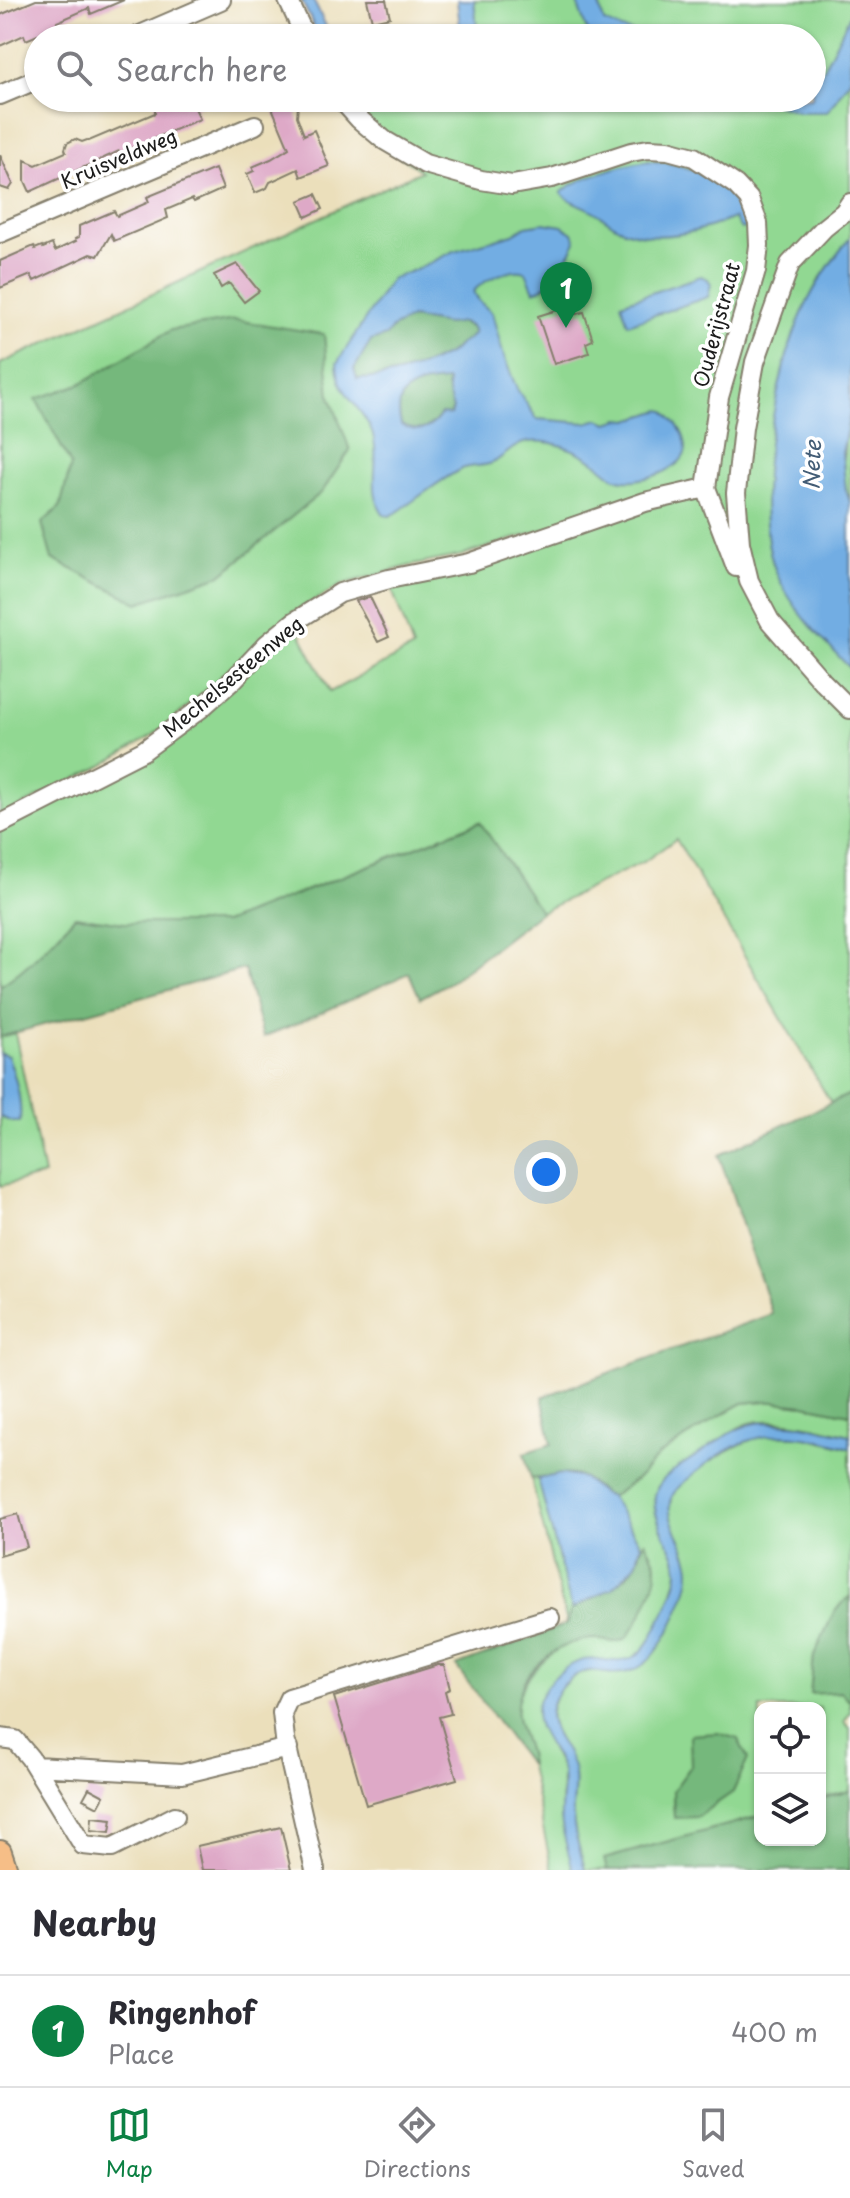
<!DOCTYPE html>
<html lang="en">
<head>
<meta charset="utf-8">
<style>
	body { margin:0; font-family:"Playpen Sans",sans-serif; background:#f7f7f7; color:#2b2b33 }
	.controls { position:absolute; right:24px; bottom:24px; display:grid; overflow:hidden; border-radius:16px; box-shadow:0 2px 6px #0004 }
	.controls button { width:72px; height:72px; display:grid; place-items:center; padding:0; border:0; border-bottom:2px solid #e1e1e2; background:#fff; color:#2b2b33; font:40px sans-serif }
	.you { position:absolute; left:546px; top:1172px; width:28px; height:28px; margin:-20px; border:6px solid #fff; border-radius:50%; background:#1a73e8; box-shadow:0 0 0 12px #1a73e833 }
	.badge { display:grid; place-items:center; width:52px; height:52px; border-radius:50%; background:#0b8043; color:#fff; font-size:26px; font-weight:700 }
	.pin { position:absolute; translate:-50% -66px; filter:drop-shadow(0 2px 4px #0008) }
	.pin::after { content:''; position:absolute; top:42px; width:28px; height:24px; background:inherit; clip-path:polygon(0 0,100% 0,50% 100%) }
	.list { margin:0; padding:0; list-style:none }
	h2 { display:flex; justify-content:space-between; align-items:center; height:104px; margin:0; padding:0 32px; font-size:34px }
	h2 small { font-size:26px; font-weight:400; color:#7c7c81 }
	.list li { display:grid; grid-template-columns:52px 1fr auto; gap:24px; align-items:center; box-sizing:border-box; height:112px; padding:0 32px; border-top:2px solid #e1e1e2 }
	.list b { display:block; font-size:30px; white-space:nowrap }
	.list p { margin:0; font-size:26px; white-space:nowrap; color:#7c7c81 }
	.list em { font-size:26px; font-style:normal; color:#7c7c81 }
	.icon { flex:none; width:44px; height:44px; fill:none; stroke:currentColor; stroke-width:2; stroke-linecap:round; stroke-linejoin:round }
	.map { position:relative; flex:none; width:850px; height:1870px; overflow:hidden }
	.search { position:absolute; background:#fff; box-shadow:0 2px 6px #0004; left:24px; right:24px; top:24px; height:88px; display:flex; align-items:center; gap:20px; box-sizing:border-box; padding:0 28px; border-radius:44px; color:#7c7c81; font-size:30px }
	.sheet { height:216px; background:#fff }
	nav { display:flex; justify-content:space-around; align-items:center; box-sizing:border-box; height:112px; border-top:2px solid #e1e1e2; background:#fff; font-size:22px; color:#7c7c81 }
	nav a { display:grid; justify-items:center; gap:4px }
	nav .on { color:#0b8043 }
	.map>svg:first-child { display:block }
	.green { fill:#91d892; stroke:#567a57; stroke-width:2; fill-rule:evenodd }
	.forest { fill:#74b87c; stroke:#486a4c; stroke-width:2 }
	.water { fill:#72ade3; stroke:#476480; stroke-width:2; fill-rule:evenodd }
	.building { fill:#dea9c7 }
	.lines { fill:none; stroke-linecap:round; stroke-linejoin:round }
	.minor-casing { stroke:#847e6c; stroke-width:22 }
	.major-casing { stroke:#847e6c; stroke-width:26 }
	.minor { stroke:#fff; stroke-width:18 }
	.major { stroke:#f6be87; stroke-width:22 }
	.labels { text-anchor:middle; stroke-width:7; stroke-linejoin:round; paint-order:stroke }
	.street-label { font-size:20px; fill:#1c1c1c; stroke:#fff }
	.water-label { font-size:22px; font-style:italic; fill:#435d76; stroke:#fff }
</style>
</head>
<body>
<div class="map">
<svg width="850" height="1870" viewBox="0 0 850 1870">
	<rect width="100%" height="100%" fill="#fff"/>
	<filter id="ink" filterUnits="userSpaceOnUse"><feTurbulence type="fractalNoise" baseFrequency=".0125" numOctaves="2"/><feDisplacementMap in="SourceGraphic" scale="16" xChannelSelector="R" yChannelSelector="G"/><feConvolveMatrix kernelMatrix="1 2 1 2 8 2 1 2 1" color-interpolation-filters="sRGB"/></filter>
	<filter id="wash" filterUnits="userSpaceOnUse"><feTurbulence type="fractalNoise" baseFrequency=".006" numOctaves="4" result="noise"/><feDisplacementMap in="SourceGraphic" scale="32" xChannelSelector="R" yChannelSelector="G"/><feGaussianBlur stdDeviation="1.8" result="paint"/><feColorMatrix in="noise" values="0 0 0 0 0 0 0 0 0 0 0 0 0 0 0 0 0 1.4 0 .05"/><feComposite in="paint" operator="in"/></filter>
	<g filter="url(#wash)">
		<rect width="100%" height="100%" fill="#ebdfbb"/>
		<path class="green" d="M474 0H850V238L819 280 803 312 783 369 771 432 765 493 768 538 776 571 850 668V1094L831 1103 676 839 645 861 541 912 479 822 224 923H124L75 916C52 942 29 967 0 986V830L114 773 297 627 330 692 413 648 390 584 686 497 698 499 699 480 463 555 409 566 344 584 290 614 164 728 102 766 0 817V364L421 171 354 124 331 98H812V38H478Z
			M850 413V502C839 472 844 444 850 413Z
			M15 1033 44 1175 0 1186V1037Z
			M764 1401 805 1405 850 1414V1435C825 1428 775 1416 750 1423 732 1428 717 1443 701 1453 682 1465 673 1470 657 1488L678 1571C675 1593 654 1646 634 1657 623 1664 608 1662 596 1659L539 1699 536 1710 539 1726 562 1771 561 1818 573 1870H552L530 1766C529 1746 516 1731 516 1712 515 1699 522 1687 529 1677 548 1651 575 1632 609 1641L644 1542 641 1545 611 1497 638 1478 659 1455 721 1415 743 1403Z
			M765 1435 802 1436 850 1448V1596L834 1612 814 1656 810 1693 842 1692 850 1702V1713L844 1722 850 1728V1791L820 1799V1708H760V1816L605 1859 607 1870H585C581 1853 574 1834 573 1816 572 1800 577 1784 573 1768 568 1749 548 1733 551 1712 553 1692 570 1673 590 1671 596 1670 602 1673 608 1673 625 1675 640 1669 652 1657 669 1638 695 1581 687 1556 682 1539 668 1524 670 1505 673 1477 740 1441 765 1435ZM691 1766 674 1817 673 1791Z
			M531 1478 538 1479 572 1609 567 1624Z"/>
		<path class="forest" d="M411 318C429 319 465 316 474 332 470 340 466 340 460 344 456 347 454 351 450 353 422 368 388 378 357 379L354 369 371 341 386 336 392 328Z
			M235 320 324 334 330 396 350 450 322 492 221 575 138 603 52 559 42 523 60 507 71 465 36 399 80 384 171 330Z
			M448 380 447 387 453 409 450 415 441 414C430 430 418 434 401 425 392 386 417 384 448 380Z
			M480 822 541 912 450 982 420 998 409 973 303 1021 263 1037 244 969 0 1037V986C29 967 52 942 75 916L124 923H224Z
			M850 1094V1414L805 1405 764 1401 743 1403 721 1415 659 1455 638 1478 611 1497C600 1493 593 1483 583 1478 566 1469 549 1480 531 1478L524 1453 552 1444 542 1397 772 1314 719 1155Z
			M645 1542C649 1550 657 1560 657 1570 658 1582 634 1635 623 1640 613 1645 603 1639 593 1639 562 1640 528 1665 519 1695 510 1725 529 1738 530 1766L456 1666 567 1624 572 1609C594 1597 622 1587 635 1565 640 1558 639 1549 645 1542Z
			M850 1596V1702L841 1692 810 1694 814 1656 834 1612Z
			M718 1733 738 1739 748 1759 733 1792 697 1817 674 1818 673 1791 691 1766 690 1735Z
			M850 1791V1870H607L604 1859 760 1816V1840H820V1799Z"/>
		<path class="water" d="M301 0H313L332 38H320Z
			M457 0H474L478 38H461Z
			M576 0H598L604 22 621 29 658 38H593L586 28Z
			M850 15V79L827 112H800L755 98H812V81L815 80 824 67Z
			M648 161C688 162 738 185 746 228L741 229 734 218C700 232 655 244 619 228 610 223 602 216 593 211 582 205 568 202 561 193 579 176 623 165 648 161Z
			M544 223 562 226 573 233 576 241C568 258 554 287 534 291L526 272C510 267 483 280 473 292L480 302 492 313 504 357 517 389 537 419 586 423 599 419 608 423 620 419 629 420 661 410 665 411C675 422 685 432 686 447 687 471 634 486 616 478 609 475 603 468 596 463 578 450 551 439 528 442 513 444 505 457 492 463 483 467 471 465 462 469 439 480 417 499 396 513L390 516 384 515C366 490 381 463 373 435 365 408 337 396 337 363L391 279 422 267 454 251 513 234 526 226ZM411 318 448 324 463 322 471 327 474 332C470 340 466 340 460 344 456 347 454 351 450 353 422 368 388 379 357 379L354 369 371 341 386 336 392 328ZM448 381V393L453 409 451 415 441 414C431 430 418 434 401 425 391 386 418 383 448 381Z
			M850 238V413L842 453 846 490 850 502V668C824 642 790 607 776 572 750 508 775 371 804 309 816 283 832 260 850 238Z
			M701 276 708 279 711 284 708 297 628 324 621 303Z
			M0 1053 8 1056C15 1075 22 1102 20 1122H12L0 1117Z
			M764 1422 803 1425 850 1435V1448C788 1429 749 1427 698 1471 688 1479 673 1489 670 1502 667 1519 678 1533 684 1548 687 1555 690 1563 690 1571 690 1593 668 1637 654 1654 643 1669 625 1676 606 1673 600 1673 595 1670 588 1671 569 1674 552 1693 550 1713 549 1734 569 1749 573 1768 577 1785 572 1801 573 1817 574 1834 581 1853 585 1870H573C569 1853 562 1834 561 1817 560 1801 566 1784 561 1768 554 1747 529 1727 538 1702 546 1681 569 1659 593 1659 607 1659 620 1665 634 1657 646 1651 653 1635 659 1623 666 1609 677 1589 678 1572 678 1560 671 1549 666 1538 638 1485 664 1477 705 1450 724 1437 740 1424 764 1422Z
			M561 1474 583 1478 603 1494 611 1497 641 1545 636 1564 614 1587 572 1609 538 1479Z"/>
		<g id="blocks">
			<path class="building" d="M36 0H124L91 14 89 8 57 22 59 26 26 40 24 35 0 46V15Z
				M367 0H386L390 17 372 21Z
				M177 98H217L195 108 200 119 120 153 119 151 30 192 25 181V160L36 165 66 152 65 149 67 143 75 139 82 142 87 140 89 141 155 113V106L159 101 176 103Z
				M270 98 294 99 298 106 297 116 304 135 314 130 329 166 301 177 298 169 270 182 267 188 255 193 247 174 254 171 252 167 271 159 289 148 270 103 272 102Z
				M0 155 13 184 9 190 0 187Z
				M215 169 223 189 194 202 192 199 166 210 168 218 114 241 111 234 98 256 91 254 34 281 31 275 0 288V261L34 246 35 249 42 246 43 248 52 244 55 251 76 241 75 239 79 237V226L114 211 117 216 149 202 147 197Z
				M316 194 323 209 306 217 299 201Z
				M237 264 259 291 244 302 229 283 221 288 214 275Z
				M573 305 576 314 584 312 593 340 586 343 589 353 554 364 538 316Z
				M370 597 389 637 378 642 356 601Z
				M18 1514 27 1547 0 1555V1519Z
				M438 1665H444L450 1689 445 1691 451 1714 439 1717 457 1779 366 1805 334 1697Z
				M89 1788 104 1796 98 1807 83 1799Z
				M92 1817 112 1819 110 1832 91 1830Z
				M281 1827 291 1870H202L197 1846Z"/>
		</g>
	</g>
	<g filter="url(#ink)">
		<use href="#blocks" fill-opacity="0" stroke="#847e6c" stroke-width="2"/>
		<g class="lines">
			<defs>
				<path id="minor" d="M288 0 306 38
					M133 38 221 0
					M0 95 38 79
					M340 98 359 119 384 140 425 164 481 180 512 185 552 178 631 152 648 149 668 150 694 157 736 185 749 199 758 223 759 245 756 271 719 397 706 488
					M850 203 844 212 824 228 790 264 755 362 743 428 736 493 740 543 749 581 770 621 822 681 850 709
					M0 233 255 125
					M706 488 736 567
					M0 824 143 751 200 709 234 679 267 644 294 622 340 593 389 579 469 563 645 502 706 488
					M0 1738 15 1740 30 1758 83 1845 112 1848 175 1816
					M35 1766 182 1774 288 1748
					M315 1870 285 1739 282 1713 289 1698 550 1618"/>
				<path id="major" d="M0 1852 6 1870"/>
			</defs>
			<use href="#minor" class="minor-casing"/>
			<use href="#major" class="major-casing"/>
			<use href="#minor" class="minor"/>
			<use href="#major" class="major"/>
		</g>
	</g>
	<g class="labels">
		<g class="street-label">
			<text transform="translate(119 159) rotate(-23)" y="7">Kruisveldweg</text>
			<text transform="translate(717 325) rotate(-75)" y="7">Ouderijstraat</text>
			<text transform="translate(233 677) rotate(-40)" y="7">Mechelsesteenweg</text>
		</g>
		<g class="water-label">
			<text transform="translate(812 465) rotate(-88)" y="8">Nete</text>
		</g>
	</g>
</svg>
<div class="controls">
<button><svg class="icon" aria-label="locate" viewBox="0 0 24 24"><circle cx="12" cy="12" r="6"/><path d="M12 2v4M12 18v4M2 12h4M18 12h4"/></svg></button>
<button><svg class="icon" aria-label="layers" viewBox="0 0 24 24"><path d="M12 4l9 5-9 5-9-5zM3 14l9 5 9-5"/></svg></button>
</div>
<div class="you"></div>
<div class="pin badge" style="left:566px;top:328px">1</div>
<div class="search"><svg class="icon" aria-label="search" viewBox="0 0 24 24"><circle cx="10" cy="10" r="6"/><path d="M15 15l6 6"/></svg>Search here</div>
</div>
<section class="sheet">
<h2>Nearby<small></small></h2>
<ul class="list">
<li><span class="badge">1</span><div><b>Ringenhof</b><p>Place</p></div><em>400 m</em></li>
</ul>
</section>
<nav>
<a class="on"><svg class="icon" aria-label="map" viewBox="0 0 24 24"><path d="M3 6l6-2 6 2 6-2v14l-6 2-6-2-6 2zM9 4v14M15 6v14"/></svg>Map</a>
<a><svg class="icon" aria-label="directions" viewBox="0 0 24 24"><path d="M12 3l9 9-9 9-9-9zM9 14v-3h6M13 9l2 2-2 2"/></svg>Directions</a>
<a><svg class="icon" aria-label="saved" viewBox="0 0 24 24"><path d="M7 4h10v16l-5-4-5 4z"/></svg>Saved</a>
</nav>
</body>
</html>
